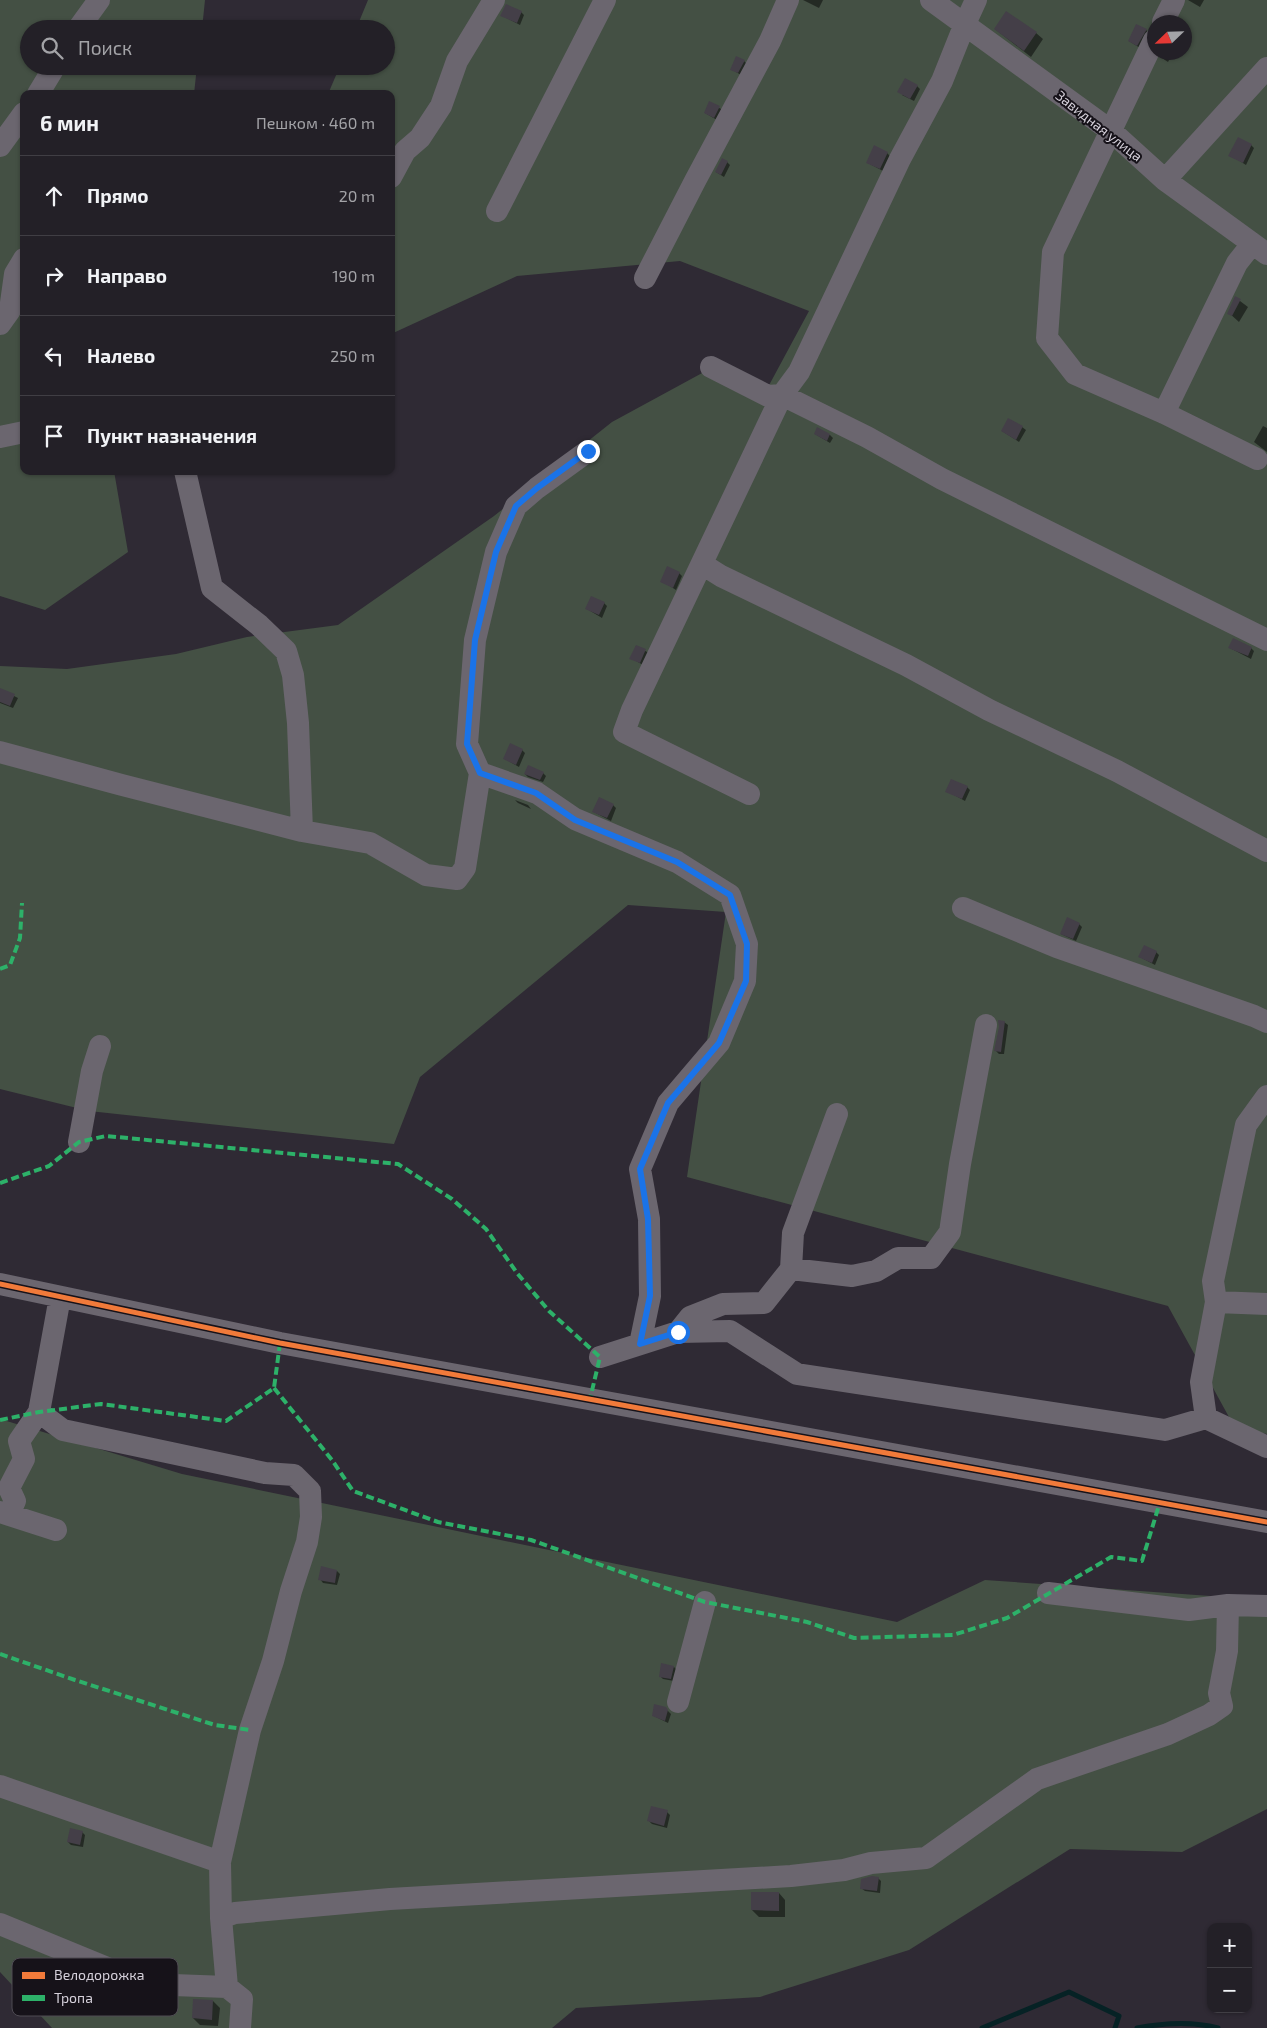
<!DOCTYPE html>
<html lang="ru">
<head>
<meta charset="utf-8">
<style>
	body { margin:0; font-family:"Exo 2",sans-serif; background:#2f2d33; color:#f1f3f6 }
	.controls { position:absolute; right:15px; bottom:15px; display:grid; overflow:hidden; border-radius:10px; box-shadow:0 1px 4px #0004 }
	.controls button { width:45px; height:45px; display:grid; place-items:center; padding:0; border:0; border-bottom:1px solid #403e44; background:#232027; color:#f1f3f6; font:25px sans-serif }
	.compass { position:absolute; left:1147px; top:15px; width:45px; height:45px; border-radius:50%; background:#232027; box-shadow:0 1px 4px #0004; rotate:247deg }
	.stop { position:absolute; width:15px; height:15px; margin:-11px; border:4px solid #1a73e8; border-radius:50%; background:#fff }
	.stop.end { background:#1a73e8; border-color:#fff; box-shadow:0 1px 5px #0008 }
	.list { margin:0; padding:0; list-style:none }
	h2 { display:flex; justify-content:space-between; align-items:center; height:65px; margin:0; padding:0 20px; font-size:21px }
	h2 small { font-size:16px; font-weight:400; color:#a3a3a7 }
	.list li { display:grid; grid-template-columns:32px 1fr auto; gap:15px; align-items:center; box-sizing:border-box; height:80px; padding:0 20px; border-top:1px solid #403e44 }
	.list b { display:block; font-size:19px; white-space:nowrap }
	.list em { font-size:16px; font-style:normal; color:#a3a3a7 }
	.icon { flex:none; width:28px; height:28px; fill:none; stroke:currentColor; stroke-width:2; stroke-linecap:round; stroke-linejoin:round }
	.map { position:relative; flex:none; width:1267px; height:2028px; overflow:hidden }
	.search { position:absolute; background:#232027; box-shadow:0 1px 4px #0004; left:20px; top:20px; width:375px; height:55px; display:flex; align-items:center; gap:12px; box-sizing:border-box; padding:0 18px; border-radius:28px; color:#a3a3a7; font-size:19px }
	.panel { position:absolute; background:#232027; box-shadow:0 1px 4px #0004; left:20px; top:90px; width:375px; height:385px; border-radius:10px }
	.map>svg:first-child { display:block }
	.green { fill:#445044; fill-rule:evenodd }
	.shadow { fill:#0007 }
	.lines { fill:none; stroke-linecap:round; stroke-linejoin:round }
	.stream { stroke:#062225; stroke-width:5 }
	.building { fill:#443f48 }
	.minor { stroke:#6b666f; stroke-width:22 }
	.quiet { stroke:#2db169; stroke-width:4; stroke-dasharray:8 4; stroke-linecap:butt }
	.cycleway-casing { stroke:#161219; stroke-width:8 }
	.cycleway { stroke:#f17a3a; stroke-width:5 }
	.route { stroke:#1a73e8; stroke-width:6 }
	.labels { text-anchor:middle; stroke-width:4; stroke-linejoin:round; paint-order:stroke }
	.street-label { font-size:14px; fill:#d5d0da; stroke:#161219 }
	.key { fill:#161219; stroke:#4f4b53; stroke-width:1 }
	.key-label { font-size:14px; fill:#d5d0da }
</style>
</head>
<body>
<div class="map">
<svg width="1267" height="2028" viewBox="0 0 1267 2028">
	<rect width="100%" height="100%" fill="#2f2a34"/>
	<path class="green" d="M0 0H205L202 29H29V66H197L194 94H24V471H114L128 552 45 610 0 596Z
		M368 0H1267V1434L1235 1428 1168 1306 687 1177 726 912 628 905 420 1077 394 1144 89 1111 0 1089V666L67 669 176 654 247 637 338 625 494 516 612 422 704 372 767 389 809 311 680 261 517 276 391 334V94H328L340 66H386V29H356ZM1154 22H1184V52H1154Z
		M0 1419 182 1474 897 1622 985 1580 1267 1600V1809L1182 1852 1070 1849 909 1950 760 1997 576 2008 552 2028H52L0 1972Z"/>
	<path class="shadow" d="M803 0H823L819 8Z
		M1188 0H1204L1200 7Z
		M521 12 524 15 520 25 501 15Z
		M995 29 1036 33 1043 39 1031 57Z
		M1146 30 1149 33 1140 48 1129 41Z
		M1164 52H1173L1168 62 1162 58Z
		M744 61 747 64 741 75 731 69Z
		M917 86 920 89 914 101 902 95Z
		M710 103 723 110 717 120 705 113Z
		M1251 145 1254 148 1246 165 1230 155Z
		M887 153 890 156 883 171 868 163Z
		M727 162 730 165 724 177 716 172Z
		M1236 298 1248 307 1239 322 1229 313Z
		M1263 426 1267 428V452L1254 442Z
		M1022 427 1026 430 1019 442 1002 431Z
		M815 434 830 435 833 438 830 443Z
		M679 573 682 576 676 590 662 581Z
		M604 603 607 606 602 618 587 609Z
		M636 646 649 653 643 665 631 658Z
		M1230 648H1251L1254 651 1251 659Z
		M0 689 18 698 13 708 0 703Z
		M522 750 525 753 519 767 505 759Z
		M543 773 546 776 543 782 528 777 525 774Z
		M967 787 970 790 965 801 947 791Z
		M515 800 528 805 531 809 518 803Z
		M613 805 616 808 611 821 594 812Z
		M1079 924 1082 927 1076 941 1061 934Z
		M1156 952 1159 955 1155 965 1140 957Z
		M1004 1022 1008 1025 1004 1054H999L996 1051Z
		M337 1571 340 1574 337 1585 323 1583 320 1579Z
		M674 1667 677 1670 674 1681 663 1679 660 1676Z
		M665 1708 671 1714 668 1723 654 1716Z
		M667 1812 670 1815 667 1828 652 1824 649 1821Z
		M82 1832 85 1835 83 1847 71 1845 68 1842Z
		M878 1878 881 1881 880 1893 865 1891 861 1888Z
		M779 1893 785 1900V1917H759L752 1910Z
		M213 2001 220 2008 218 2026 200 2025 193 2018Z"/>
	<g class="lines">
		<path class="stream" d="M982 2028 1069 1992 1119 2016 1115 2028
			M1137 2028C1163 2023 1192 2021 1218 2028"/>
	</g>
	<path class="building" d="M506 4 522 11 517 23 500 16Z
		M1006 11 1037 32 1024 51 994 29Z
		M1136 24 1147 29 1137 46 1128 41Z
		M736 56 745 60 738 73 730 70Z
		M905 78 918 85 910 99 897 92Z
		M709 101 720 106 714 118 704 113Z
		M1238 137 1252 144 1243 163 1228 156Z
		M874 145 888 152 880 169 866 163Z
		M722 158 728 161 721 175 715 172Z
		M1235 296 1241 299 1232 316 1227 314Z
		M1008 418 1023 426 1016 440 1001 431Z
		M817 427 830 434 827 441 814 434Z
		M667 566 680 572 673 588 660 582Z
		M591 596 605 602 599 615 585 609Z
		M1233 638 1252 647 1248 656 1228 648Z
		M636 645 646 649 640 663 629 659Z
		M0 688 15 694 10 706 0 702Z
		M510 743 523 749 516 765 503 759Z
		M528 765 544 772 540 780 524 774Z
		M951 779 968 786 962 799 945 792Z
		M599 797 614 804 607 818 592 812Z
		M1067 917 1080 923 1073 939 1060 934Z
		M1144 945 1157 951 1152 963 1138 957Z
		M998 1020 1005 1021 1001 1052 994 1051 999 1027Z
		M321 1566 337 1570 335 1583 318 1580Z
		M661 1663 674 1666 671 1679 659 1677Z
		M654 1704 666 1707 668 1710 665 1721 652 1716Z
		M651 1806 668 1810 664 1826 647 1821Z
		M70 1828 83 1831 80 1845 67 1842Z
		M872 1876 879 1877 877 1891 860 1889 861 1879Z
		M751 1892H779V1911L751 1910Z
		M193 1999 213 2000 212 2020 192 2018Z"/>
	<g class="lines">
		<path class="minor" d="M931 0 1111 131 1165 180 1267 254
			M1163 22 1174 0
			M78 29 99 0
			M1154 40 1053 252 1047 338 1075 374 1164 413 1257 459
			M38 94 55 66
			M0 146 24 113
			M391 177 405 151 420 138 441 106 457 61 494 0
			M1165 180 1267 68
			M497 211 605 0
			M645 278 695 181 770 41 788 0
			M0 324 10 310 15 274 24 259
			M711 367 768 396 782 395 867 437 942 479 1267 640
			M1164 413 1237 263 1252 244
			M0 437 24 432
			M185 471 212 588 259 625 286 651 293 675 298 723 302 831
			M702 564 721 576 906 665 989 710 1117 771 1267 851
			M0 752 122 785 302 831 370 843 426 875 457 879 465 868 480 773 467 744 475 640 496 552 516 506 537 488 588 451
			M480 773 537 793 575 819 677 862 730 895 747 944 745 981 719 1043 668 1103 640 1169 649 1219 650 1296 640 1344
			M749 794 624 732 632 710 782 395 799 372 900 159 942 81 964 26 976 0
			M963 908 1057 947 1254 1016 1267 1022
			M79 1142 92 1071 100 1046
			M791 1269 793 1233 837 1114
			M0 1284 280 1343 1267 1522
			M60 1297 39 1412 63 1430 265 1473 294 1475 310 1491 311 1517 307 1542 291 1591 273 1661 250 1730 220 1862
			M1216 1302 1267 1304
			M678 1332 690 1317 723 1304 764 1303 791 1269 852 1276 876 1271 898 1258H931L950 1232 960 1164 986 1025
			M600 1357 678 1332 730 1331 797 1374 1165 1430 1206 1418 1267 1447
			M1206 1418 1201 1382 1216 1302 1213 1281 1246 1125 1267 1096
			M0 1512 56 1530
			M9 1514 15 1501 9 1488 24 1459 19 1441 39 1412
			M1048 1593 1189 1610 1228 1605 1267 1606
			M678 1702 705 1602
			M0 1786 220 1862 221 1918 227 1987 146 1984 0 1924
			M221 1918 235 1913 390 1899 791 1876 844 1870 871 1863 926 1858 1037 1779 1168 1734 1209 1715 1222 1706 1219 1693 1227 1651 1228 1605
			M227 1987 242 1999 240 2028"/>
		<path class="quiet" d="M0 969 10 965 20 938 22 903
			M0 1183 49 1166 79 1142 106 1136 398 1164 452 1199 486 1229 517 1273 549 1311 600 1357 590 1399
			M274 1388 332 1460 353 1491 438 1522 531 1540 705 1602 807 1622 854 1638 953 1635 1007 1618 1111 1557 1142 1561 1160 1502
			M0 1420 39 1412 101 1404 226 1421 274 1388 280 1343
			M0 1654 75 1680 215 1725 250 1730"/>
		<defs>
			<path id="cycleway" d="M0 1284 280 1343 1267 1522"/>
		</defs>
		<use href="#cycleway" class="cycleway-casing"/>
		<use href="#cycleway" class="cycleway"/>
	</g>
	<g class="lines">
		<path class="route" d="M588 451 537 488 516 506 496 552 475 640 467 744 480 773 536 793 575 820 677 862 730 895 747 944 746 981 719 1043 668 1103 640 1169 648 1219 650 1296 640 1344 678 1332"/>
	</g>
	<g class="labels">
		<g class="street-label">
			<text transform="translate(1099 126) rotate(38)" y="5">Завидная улица</text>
		</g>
	</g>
	<rect x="12" y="1958" width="166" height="58" rx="8" class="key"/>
	<rect x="22" y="1972" width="23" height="7" fill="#f17a3a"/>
	<rect x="22" y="1995" width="23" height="6" fill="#2db169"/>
	<g class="key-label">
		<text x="54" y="1980">Велодорожка</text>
		<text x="54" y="2003">Тропа</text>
	</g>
</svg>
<div class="controls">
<button>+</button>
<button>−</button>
</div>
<svg class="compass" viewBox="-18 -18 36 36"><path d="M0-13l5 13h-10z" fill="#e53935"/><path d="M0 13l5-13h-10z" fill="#a3a3a7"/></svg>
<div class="stop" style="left:678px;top:1332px"></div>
<div class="stop end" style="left:588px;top:451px"></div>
<div class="search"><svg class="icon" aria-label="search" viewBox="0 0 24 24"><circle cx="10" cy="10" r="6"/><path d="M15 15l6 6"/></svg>Поиск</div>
<section class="panel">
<h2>6 мин<small>Пешком · 460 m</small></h2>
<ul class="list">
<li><svg class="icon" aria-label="ahead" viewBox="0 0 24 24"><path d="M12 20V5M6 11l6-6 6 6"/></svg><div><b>Прямо</b></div><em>20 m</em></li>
<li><svg class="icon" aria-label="right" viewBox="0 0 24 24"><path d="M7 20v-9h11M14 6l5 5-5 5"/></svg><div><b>Направо</b></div><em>190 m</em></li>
<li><svg class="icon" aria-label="left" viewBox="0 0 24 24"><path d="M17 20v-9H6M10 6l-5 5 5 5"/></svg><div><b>Налево</b></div><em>250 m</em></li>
<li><svg class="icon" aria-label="arrive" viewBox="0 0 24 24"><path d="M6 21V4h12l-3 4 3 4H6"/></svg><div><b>Пункт назначения</b></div></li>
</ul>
</section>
</div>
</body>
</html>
